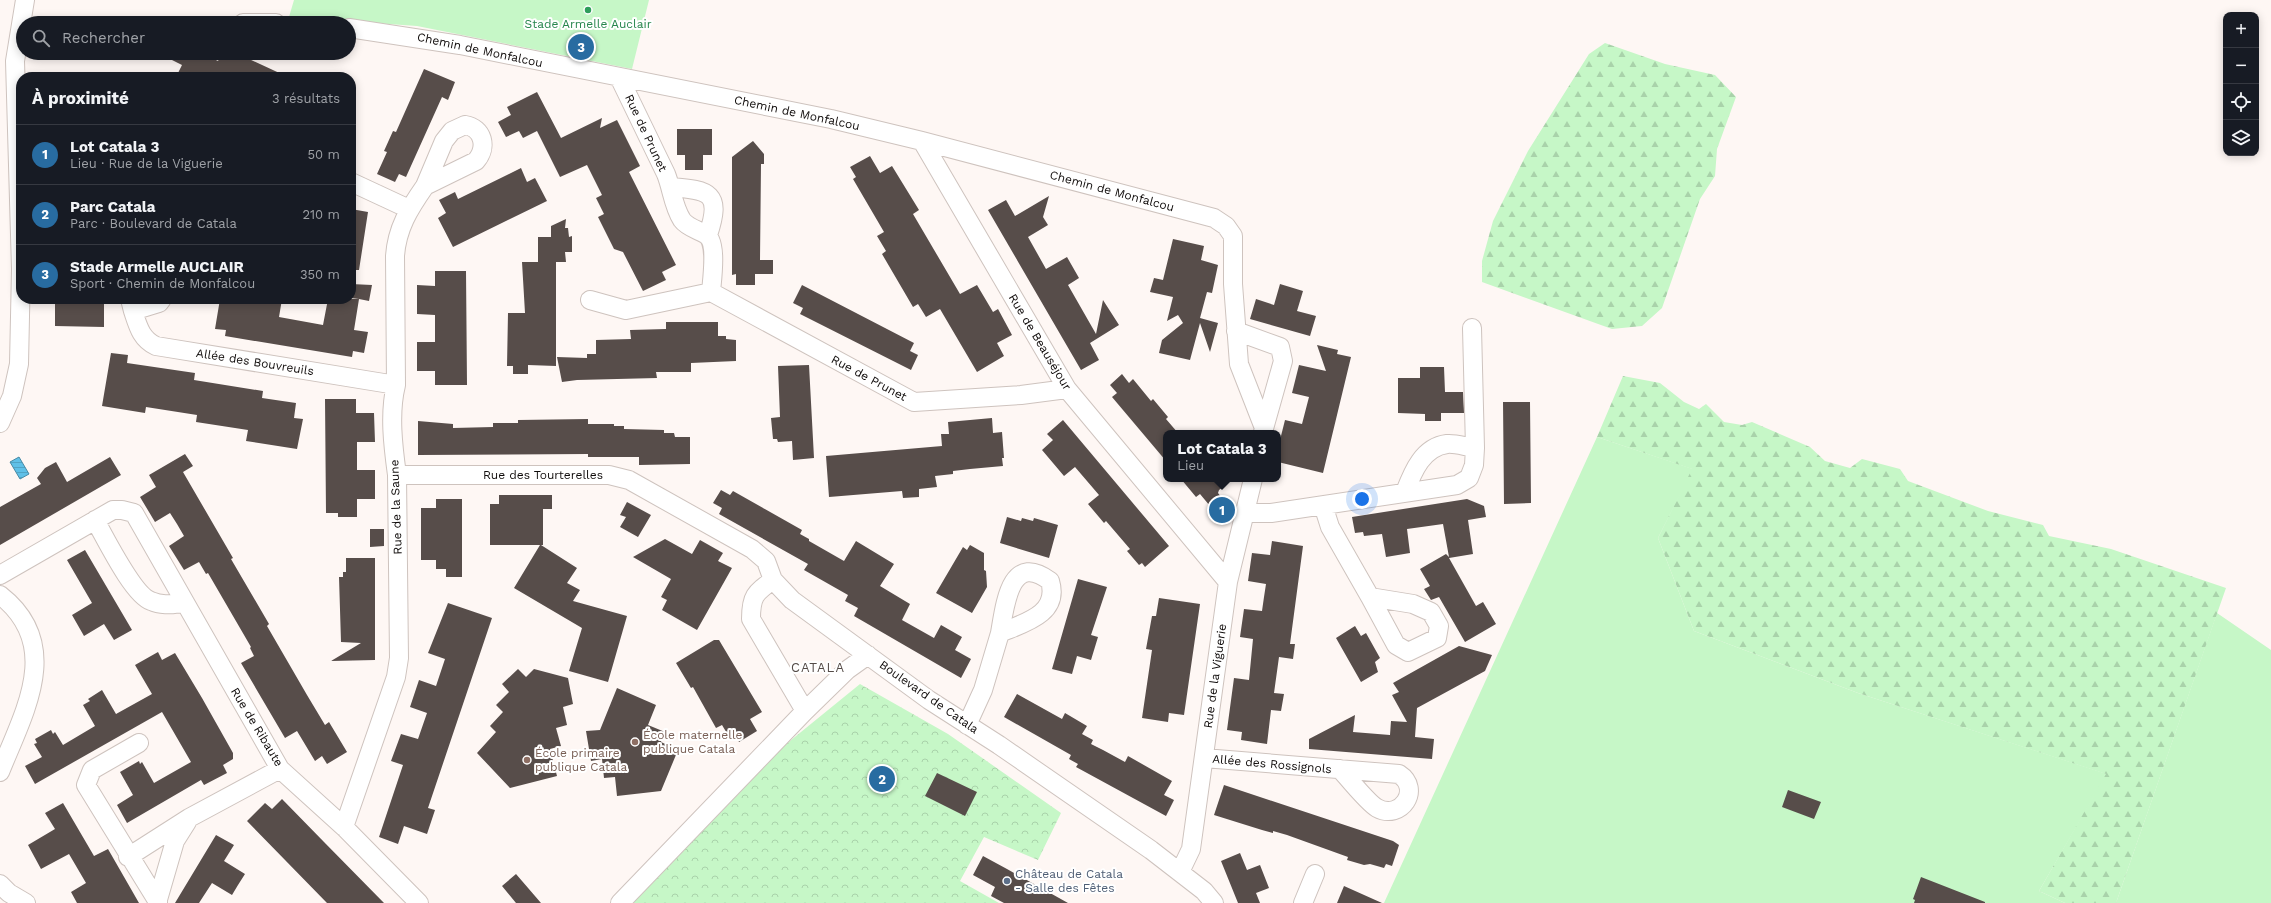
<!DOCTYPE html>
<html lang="fr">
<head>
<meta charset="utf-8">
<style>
	body { margin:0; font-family:"Work Sans",sans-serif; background:#20242c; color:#f1f3f6 }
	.controls { position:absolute; right:12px; top:12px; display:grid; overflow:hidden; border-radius:8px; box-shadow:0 2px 10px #0003 }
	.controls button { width:36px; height:36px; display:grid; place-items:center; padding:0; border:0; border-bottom:1px solid #363941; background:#171b24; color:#f1f3f6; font:20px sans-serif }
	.you { position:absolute; left:1362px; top:499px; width:14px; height:14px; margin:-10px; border:3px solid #fff; border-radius:50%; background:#1a73e8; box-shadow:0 0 0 6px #1a73e833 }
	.badge { display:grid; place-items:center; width:26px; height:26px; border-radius:50%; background:#286ca1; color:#fff; font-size:13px; font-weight:700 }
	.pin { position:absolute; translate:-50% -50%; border:2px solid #fff; box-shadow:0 1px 4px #0006 }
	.popup { position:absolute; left:1163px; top:430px; width:118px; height:52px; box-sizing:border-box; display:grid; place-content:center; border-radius:8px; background:#171b24; filter:drop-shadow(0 1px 3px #0005); font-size:13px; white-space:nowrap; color:#9ea1a6 }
	.popup b { font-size:15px; color:#f1f3f6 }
	.popup::after { content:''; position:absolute; left:50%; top:100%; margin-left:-8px; border:8px solid transparent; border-top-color:#171b24 }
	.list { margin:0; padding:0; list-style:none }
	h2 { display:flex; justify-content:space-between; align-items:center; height:52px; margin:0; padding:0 16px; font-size:17px }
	h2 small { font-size:13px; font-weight:400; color:#9ea1a6 }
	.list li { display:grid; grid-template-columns:26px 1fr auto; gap:12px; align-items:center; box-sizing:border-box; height:60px; padding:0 16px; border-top:1px solid #363941 }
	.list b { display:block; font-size:15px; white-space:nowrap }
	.list p { margin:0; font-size:13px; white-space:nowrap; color:#9ea1a6 }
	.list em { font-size:13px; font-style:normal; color:#9ea1a6 }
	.icon { flex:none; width:22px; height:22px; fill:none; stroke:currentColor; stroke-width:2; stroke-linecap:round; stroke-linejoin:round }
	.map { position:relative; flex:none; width:2271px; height:903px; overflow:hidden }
	.search { position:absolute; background:#171b24; box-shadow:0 2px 10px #0003; left:16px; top:16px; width:340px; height:44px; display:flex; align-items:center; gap:10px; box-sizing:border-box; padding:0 14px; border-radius:22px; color:#9ea1a6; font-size:15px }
	.panel { position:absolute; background:#171b24; box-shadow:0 2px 10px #0003; left:16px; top:72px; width:340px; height:232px; border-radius:16px }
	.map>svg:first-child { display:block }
	.grass { fill:#c6f7c7 }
	.forest { fill:url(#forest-firs) }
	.park { fill:url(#park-crowns) }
	.water { fill:url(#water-rules); stroke:#478aa5 }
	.building { fill:#574d4a }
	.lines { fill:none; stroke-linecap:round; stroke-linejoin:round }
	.minor-casing { stroke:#cec3be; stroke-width:20 }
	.minor { stroke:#fff; stroke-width:18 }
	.leisure-dot { fill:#2e9e5b; stroke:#fff; stroke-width:1.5 }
	.education-dot { fill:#8d6e63; stroke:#fff; stroke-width:1.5 }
	.service-dot { fill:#5c6f8a; stroke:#fff; stroke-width:1.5 }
	.labels { text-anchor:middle; stroke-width:4; stroke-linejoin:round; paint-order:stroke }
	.leisure-label { font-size:12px; fill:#27864d; stroke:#fff }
	.street-label { font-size:12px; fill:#0f0b0a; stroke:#fff }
	.education-label { font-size:12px; fill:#785e54; stroke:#fff; text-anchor:start }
	.service-label { font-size:12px; fill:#4e5e75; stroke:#fff; text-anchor:start }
	.neighbourhood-label { font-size:13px; letter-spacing:1px; fill:#544b47; stroke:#fff }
</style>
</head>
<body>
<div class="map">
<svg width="2271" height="903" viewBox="0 0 2271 903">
	<defs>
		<pattern id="forest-firs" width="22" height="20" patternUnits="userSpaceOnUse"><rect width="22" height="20" fill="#c6f7c7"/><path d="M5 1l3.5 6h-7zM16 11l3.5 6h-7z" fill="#a9d2aa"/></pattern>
		<pattern id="park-crowns" width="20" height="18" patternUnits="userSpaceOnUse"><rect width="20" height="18" fill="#c6f7c7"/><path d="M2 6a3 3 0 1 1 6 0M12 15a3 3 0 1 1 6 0" fill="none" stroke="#a9d2aa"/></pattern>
		<pattern id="water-rules" width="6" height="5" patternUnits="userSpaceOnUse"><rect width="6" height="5" fill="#5fc0e7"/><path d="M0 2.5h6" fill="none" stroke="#51a4c5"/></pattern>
	</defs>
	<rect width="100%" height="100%" fill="#fef7f4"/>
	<path class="grass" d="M294 0H649L632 69 417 26 289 17Z
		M1597 437 1693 469 1658 538 1694 631 1858 693 2107 774 2039 891 2065 903H1384Z
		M2217 613 2271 650V903H2116Z"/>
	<path class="forest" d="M1605 43 1665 64 1715 75 1736 97 1717 149 1715 176 1700 199 1662 308 1642 326 1612 329 1482 282V261L1493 221 1528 151 1589 54Z
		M1623 376 1660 383 1684 402 1699 409 1706 404 1724 422 1742 425 1752 422 1810 447 1825 461 1850 468 1862 459 1900 469 1908 481 1988 511 2043 525 2049 536 2111 549 2226 588 2116 903H2065L2039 891 2106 774 1858 693 1694 631 1658 538 1692 469 1597 437Z"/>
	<path class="park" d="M860 684 948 734 1061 813 1038 860 984 837 960 881 999 903H632L785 745Z"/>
	<path class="water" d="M19 457 29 474 20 479 10 462Z"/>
	<path class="building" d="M158 53H201L218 61 222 53H236L288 77H176L182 65Z
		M424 69 455 82 448 100 442 97 406 177 399 174 395 182 377 174 387 152 384 151 393 131 396 132Z
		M537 92 561 138 602 118 600 128 617 120 640 166 629 172 676 265 662 272 666 280 643 291 623 252 614 249 598 217 604 214 596 198 602 195 587 165 560 177 537 131 523 138 519 131 506 137 498 122 511 115 507 107Z
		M677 129H712V155H703V170H685V155H677Z
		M753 141 764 154V164H761L760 260H773V274H755V285H736V274L732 275V157Z
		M870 156 880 173 892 166 919 210 913 214 960 294 977 285 993 312 998 309 1012 335 997 343 1004 356 977 372 940 309 926 317 918 304 913 307 882 254 886 251 877 236 884 232 853 179 856 177 850 167Z
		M521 168 527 182 535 178 547 201 453 247 438 218 446 213 439 200 455 192 458 199Z
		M1049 196 1043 217 1048 225 1028 237 1046 269 1067 257 1079 278 1068 285 1096 334 1103 300 1119 325 1090 343 1099 360 1081 370 988 210 1006 200 1015 216Z
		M351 209 368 212 359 270H351Z
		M566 219 565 228H568L569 237 572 236V252H565L566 262H556V366L528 365V374H513V366H507L508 313H525L522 262H538V237H551V226Z
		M1173 239 1204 246 1201 260 1218 265 1212 293 1207 292 1200 318 1218 323 1210 352 1200 323 1190 360 1159 353 1162 340 1183 323 1178 315 1167 321 1173 297 1150 292 1154 278 1163 280Z
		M435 271H466L467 385H435V371H417V342H435V315L417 314V285L435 286Z
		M351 284 372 285 369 301 359 299 354 330 368 332 364 353 353 351 352 357 225 336 226 330 215 329 220 299H282L279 317 323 325 328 299H359L351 298Z
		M1280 284 1303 291 1297 311 1316 316 1310 336 1250 319 1256 299 1274 305Z
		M802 285 914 343 910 351 918 355 911 370 800 314 803 308 793 303Z
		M55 299H104V327L55 326Z
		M666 322H718V336H726V339L736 340V361L691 363V372H656L657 378 577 380 562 382 557 357 587 358V354H596V340L631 339 630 330 666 329Z
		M1317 345 1338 350 1337 354 1351 357 1323 473 1278 462V448L1285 420 1302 424 1309 397 1292 393 1299 365 1326 371Z
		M111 353 128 355 127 363 195 373 194 380 263 391 262 398 296 403 294 418 303 419 297 449 246 441 248 430 196 422 197 415 146 407 145 413 102 406Z
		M809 365 814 458 793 460 792 441 778 442 777 439H773L771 418 780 417 778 366Z
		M1420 367H1444L1445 392H1463L1464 413H1441V421H1425V414L1398 413V378H1420Z
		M1122 374 1129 383 1133 379 1151 401 1153 399 1168 417 1166 419 1178 433H1166V461L1112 397 1117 393 1110 385Z
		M325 399H356V413H374L375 442H357V470H375V499H357V517H338V513H326Z
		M1503 402H1530L1531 503 1504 504Z
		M992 418 993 433 1002 432 1004 458H1002L1003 466 970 469 953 471V474L935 476 937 487 919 489V497L903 498 902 491 829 497 826 456 942 446 941 434H949L948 422Z
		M588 419V424H614V426H624V429L664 430V433H674L675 437H690V464L639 465V457H588V454L418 455V421L453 424V428L493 427V423H518V420Z
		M1063 420 1169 546 1145 567 1142 563 1139 565 1127 551 1130 549 1106 521 1104 523 1088 504 1099 495 1075 467 1064 476 1042 450 1053 440 1047 434Z
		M185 454 193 466 183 472 233 558 231 559 269 624 267 626 307 695 325 725 329 722 347 752 327 764 322 756 315 761 297 731 285 738 241 663 254 656 250 648 251 647 208 573 206 574 199 562 184 570 169 546 184 536 177 524 170 513 155 522 140 497 156 487 149 475Z
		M110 457 121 475 0 545V507L41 484 37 478 45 468 56 462 67 482Z
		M1181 479H1233L1219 490 1218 493 1221 497 1210 506 1200 494 1196 497Z
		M721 490 730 495 733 491 802 530 800 534 809 539V541L844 561 856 541 894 564 880 586 910 604 902 620 934 638 941 625 962 637 955 650 971 659 961 678 854 616 858 608 845 601 848 595 804 570 808 564 719 514 722 508 713 503Z
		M499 495H552V509H543V545H541L577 568 567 583 580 590 573 601 627 616 608 682 569 671 582 628 514 588 540 545H490V504H499Z
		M436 499H462V577H446V569H436V560H421V508H436Z
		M1467 499 1484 506 1486 517 1468 520 1473 554 1449 558 1476 606 1483 602 1496 624 1465 642 1439 597 1431 600 1424 589 1430 586 1420 569 1446 554 1449 557 1443 524 1407 529 1410 553 1386 557 1382 534 1364 536 1363 532 1355 533 1352 517Z
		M627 502 651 515 638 537 620 527 626 517 620 515Z
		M1007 517 1021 521 1022 518 1033 521 1034 518 1058 525 1049 558 1000 543Z
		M370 529H384V546L370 547Z
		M665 539 692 554 700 540 723 553 718 561 732 568 697 630 662 610 667 600 661 597 671 579 633 557Z
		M1272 541 1303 546 1290 644H1295L1293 659 1279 657 1274 693 1284 694 1281 711 1271 710 1267 744 1241 740 1242 732 1227 730 1234 678 1249 680 1253 639 1240 637 1244 609 1262 611 1264 597 1266 584 1248 581 1252 553 1270 555Z
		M970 545 984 553V570L986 571 987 587 972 613 936 593 963 547 967 550Z
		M85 550 132 630 114 640 104 624 84 636 72 615 92 603 67 560Z
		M346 558H375V660L331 661 361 643 341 642 339 577H343V572H346Z
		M1078 579 1107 587 1091 635 1098 637 1091 660 1077 656 1072 674 1052 669Z
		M1159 598 1200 604 1184 715 1169 713 1168 722 1142 718 1152 650 1146 649 1152 616H1156Z
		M448 603 492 618 428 808 435 810 427 834 404 826 398 844 379 837 403 765 391 761 401 734 418 739 427 713 410 707 419 680 436 686 445 659 428 653Z
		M1355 626 1361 636 1366 633 1380 658 1375 662 1378 672 1361 682 1336 638Z
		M714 640H719L762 712 750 719 757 731 739 742 737 737 731 740 722 725 716 728 693 687 691 688 676 663Z
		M1459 646 1492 655 1485 671 1417 708 1415 737 1434 739 1432 759 1309 749V739L1355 715 1353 732 1390 735 1391 721 1407 722 1392 695 1399 692 1393 683Z
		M158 652 162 660 175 653 202 698 233 753V759L223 765 227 773 204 785 201 780 127 823 117 805 133 795 120 772 139 761 140 764 142 762 154 783 191 762 162 712 35 784 25 766 42 757 34 744 37 743 35 739 51 730 53 734 55 732 63 745 95 726 83 705 90 701 88 699 102 690 116 714 152 694 135 665Z
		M518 669 526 677 534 669 568 678 573 704 563 707 567 725 556 728 561 746 550 749 557 776 510 788 477 753 496 732 490 726 503 712 496 705 509 692 502 684Z
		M617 688 656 705 648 725 665 732 661 742 678 750 661 791 617 796 615 777 604 778 602 759 591 761 586 731 600 730Z
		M1017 694 1062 719 1065 713 1087 726 1082 734 1093 740 1091 744 1103 750 1125 762 1128 756 1172 781 1164 795 1174 800 1166 816 1076 767 1078 764 1069 759 1071 755 1004 717Z
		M937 773 977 792 965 816 925 796Z
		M1224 785 1393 841 1399 845 1392 866 1386 864 1384 868 1370 864 1364 865 1347 860 1348 857 1287 835 1273 831V833L1262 830 1214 815Z
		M1788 790 1821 802 1814 819 1782 807Z
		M282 799 324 842 384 903H327L247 821 265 803 272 809Z
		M63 803 94 856 108 849 139 903H77L71 892 86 883 69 854 41 869 28 845 55 829 45 813Z
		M216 835 234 845 224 861 245 874 238 885 232 895 212 883 199 903H175Z
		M1240 853 1247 870 1260 865 1269 888 1256 893 1260 903H1238L1221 861Z
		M983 856 1007 869 1068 903H1004L991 896 995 887 973 875Z
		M516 874 541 903H516L502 886Z
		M1921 877 1985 902V903H1914L1915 900 1913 899Z
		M1344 886 1382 903H1337Z"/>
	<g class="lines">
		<defs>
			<path id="minor" d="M243 23H276
				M349 28 460 45 831 119 922 141 1214 218 1226 226 1233 236V284L1239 364 1264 428
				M620 79 666 174C672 189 673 206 682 220 687 227 698 230 705 234 718 240 712 279 711 292L914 402 1021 395 1067 389
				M465 125C483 128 488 147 476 161L425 186 444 141 452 131Z
				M922 141 1067 389 1228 582
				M351 182 409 209
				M671 187C710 190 722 193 708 235
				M130 299 133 311 159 303 162 299
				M590 300 626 310 711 292
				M133 311C138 326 141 339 156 346L396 385
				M1236 331 1280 347 1283 361 1263 432
				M0 423 12 396 19 364 21 269 15 61 25 0
				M397 475H609L629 480 752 549 766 561 773 580
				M1405 492C1413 471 1423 447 1447 444 1455 443 1466 447 1475 448
				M1323 505 1330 527 1370 597
				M1246 513H1271L1457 485 1469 478 1474 465 1475 448 1472 328
				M95 520C106 539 133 595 151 601 162 606 173 604 185 603
				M0 575 113 510H122L134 513 280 769 344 827 419 903
				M0 595C64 645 24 712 0 772
				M1370 597 1413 604 1431 612 1439 626 1437 638 1408 652 1396 645Z
				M805 711 751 619C751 596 755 593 773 580L792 600 929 700 999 745 1151 850 1204 891 1214 903
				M967 725 983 690 1000 633C1024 623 1060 614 1050 581 1010 551 1005 605 1000 633
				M139 743 92 770 86 785 158 902
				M1204 758 1399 774C1422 789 1401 821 1377 808 1368 803 1348 778 1340 769
				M344 827 396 677 399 658 397 475C393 446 389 413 396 385L395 256C397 228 409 209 425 186
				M128 857 189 818 280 769
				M1180 872 1191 849 1228 582 1253 479
				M0 884 9 893 26 903
				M157 903 175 841 187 822
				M620 903 805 711 847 670 868 655
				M1303 903 1315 874"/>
		</defs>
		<use href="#minor" class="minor-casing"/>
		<use href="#minor" class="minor"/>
	</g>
	<circle class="leisure-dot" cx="588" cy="10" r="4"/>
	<g class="education-dot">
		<circle cx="635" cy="742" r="4"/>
		<circle cx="527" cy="760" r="4"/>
	</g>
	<circle class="service-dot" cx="1007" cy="881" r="4"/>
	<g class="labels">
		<g class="leisure-label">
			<text x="588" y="28">Stade Armelle Auclair</text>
		</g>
		<g class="street-label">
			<text transform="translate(480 50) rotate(12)" y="4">Chemin de Monfalcou</text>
			<text transform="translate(797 113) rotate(12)" y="4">Chemin de Monfalcou</text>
			<text transform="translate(646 133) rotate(65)" y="4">Rue de Prunet</text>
			<text transform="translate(1112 191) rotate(15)" y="4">Chemin de Monfalcou</text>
			<text transform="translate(1040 342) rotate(59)" y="4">Rue de Beauséjour</text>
			<text transform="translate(255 362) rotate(9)" y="4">Allée des Bouvreuils</text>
			<text transform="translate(869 378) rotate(28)" y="4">Rue de Prunet</text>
			<text x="543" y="479">Rue des Tourterelles</text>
			<text transform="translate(396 507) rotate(-92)" y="4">Rue de la Saune</text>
			<text transform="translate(1215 676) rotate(-82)" y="4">Rue de la Viguerie</text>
			<text transform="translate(929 697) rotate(35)" y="4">Boulevard de Catala</text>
			<text transform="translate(257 727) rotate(59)" y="4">Rue de Ribaute</text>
			<text transform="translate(1272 764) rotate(5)" y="4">Allée des Rossignols</text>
		</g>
		<g class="education-label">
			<text x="643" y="739">École maternelle<tspan x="643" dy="14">publique Catala</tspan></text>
			<text x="535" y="757">École primaire<tspan x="535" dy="14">publique Catala</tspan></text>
		</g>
		<g class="service-label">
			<text x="1015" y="878">Château de Catala<tspan x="1015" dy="14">- Salle des Fêtes</tspan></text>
		</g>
		<g class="neighbourhood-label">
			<text x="818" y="672">CATALA</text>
		</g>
	</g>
</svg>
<div class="controls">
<button>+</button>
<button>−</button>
<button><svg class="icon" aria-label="locate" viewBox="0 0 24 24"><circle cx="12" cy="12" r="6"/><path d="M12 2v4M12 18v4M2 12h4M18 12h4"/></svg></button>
<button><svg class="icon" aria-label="layers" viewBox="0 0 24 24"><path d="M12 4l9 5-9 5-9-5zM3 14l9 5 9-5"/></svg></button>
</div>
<div class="you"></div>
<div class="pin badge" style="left:1222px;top:510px">1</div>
<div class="popup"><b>Lot Catala 3</b>Lieu</div>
<div class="pin badge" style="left:882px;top:779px">2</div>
<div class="pin badge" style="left:581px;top:47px">3</div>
<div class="search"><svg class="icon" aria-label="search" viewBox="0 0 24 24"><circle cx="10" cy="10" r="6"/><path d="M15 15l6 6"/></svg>Rechercher</div>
<section class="panel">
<h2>À proximité<small>3 résultats</small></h2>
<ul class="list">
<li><span class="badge">1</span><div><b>Lot Catala 3</b><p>Lieu · Rue de la Viguerie</p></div><em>50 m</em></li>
<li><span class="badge">2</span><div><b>Parc Catala</b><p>Parc · Boulevard de Catala</p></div><em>210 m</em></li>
<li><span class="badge">3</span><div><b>Stade Armelle AUCLAIR</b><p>Sport · Chemin de Monfalcou</p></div><em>350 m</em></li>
</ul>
</section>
</div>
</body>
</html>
